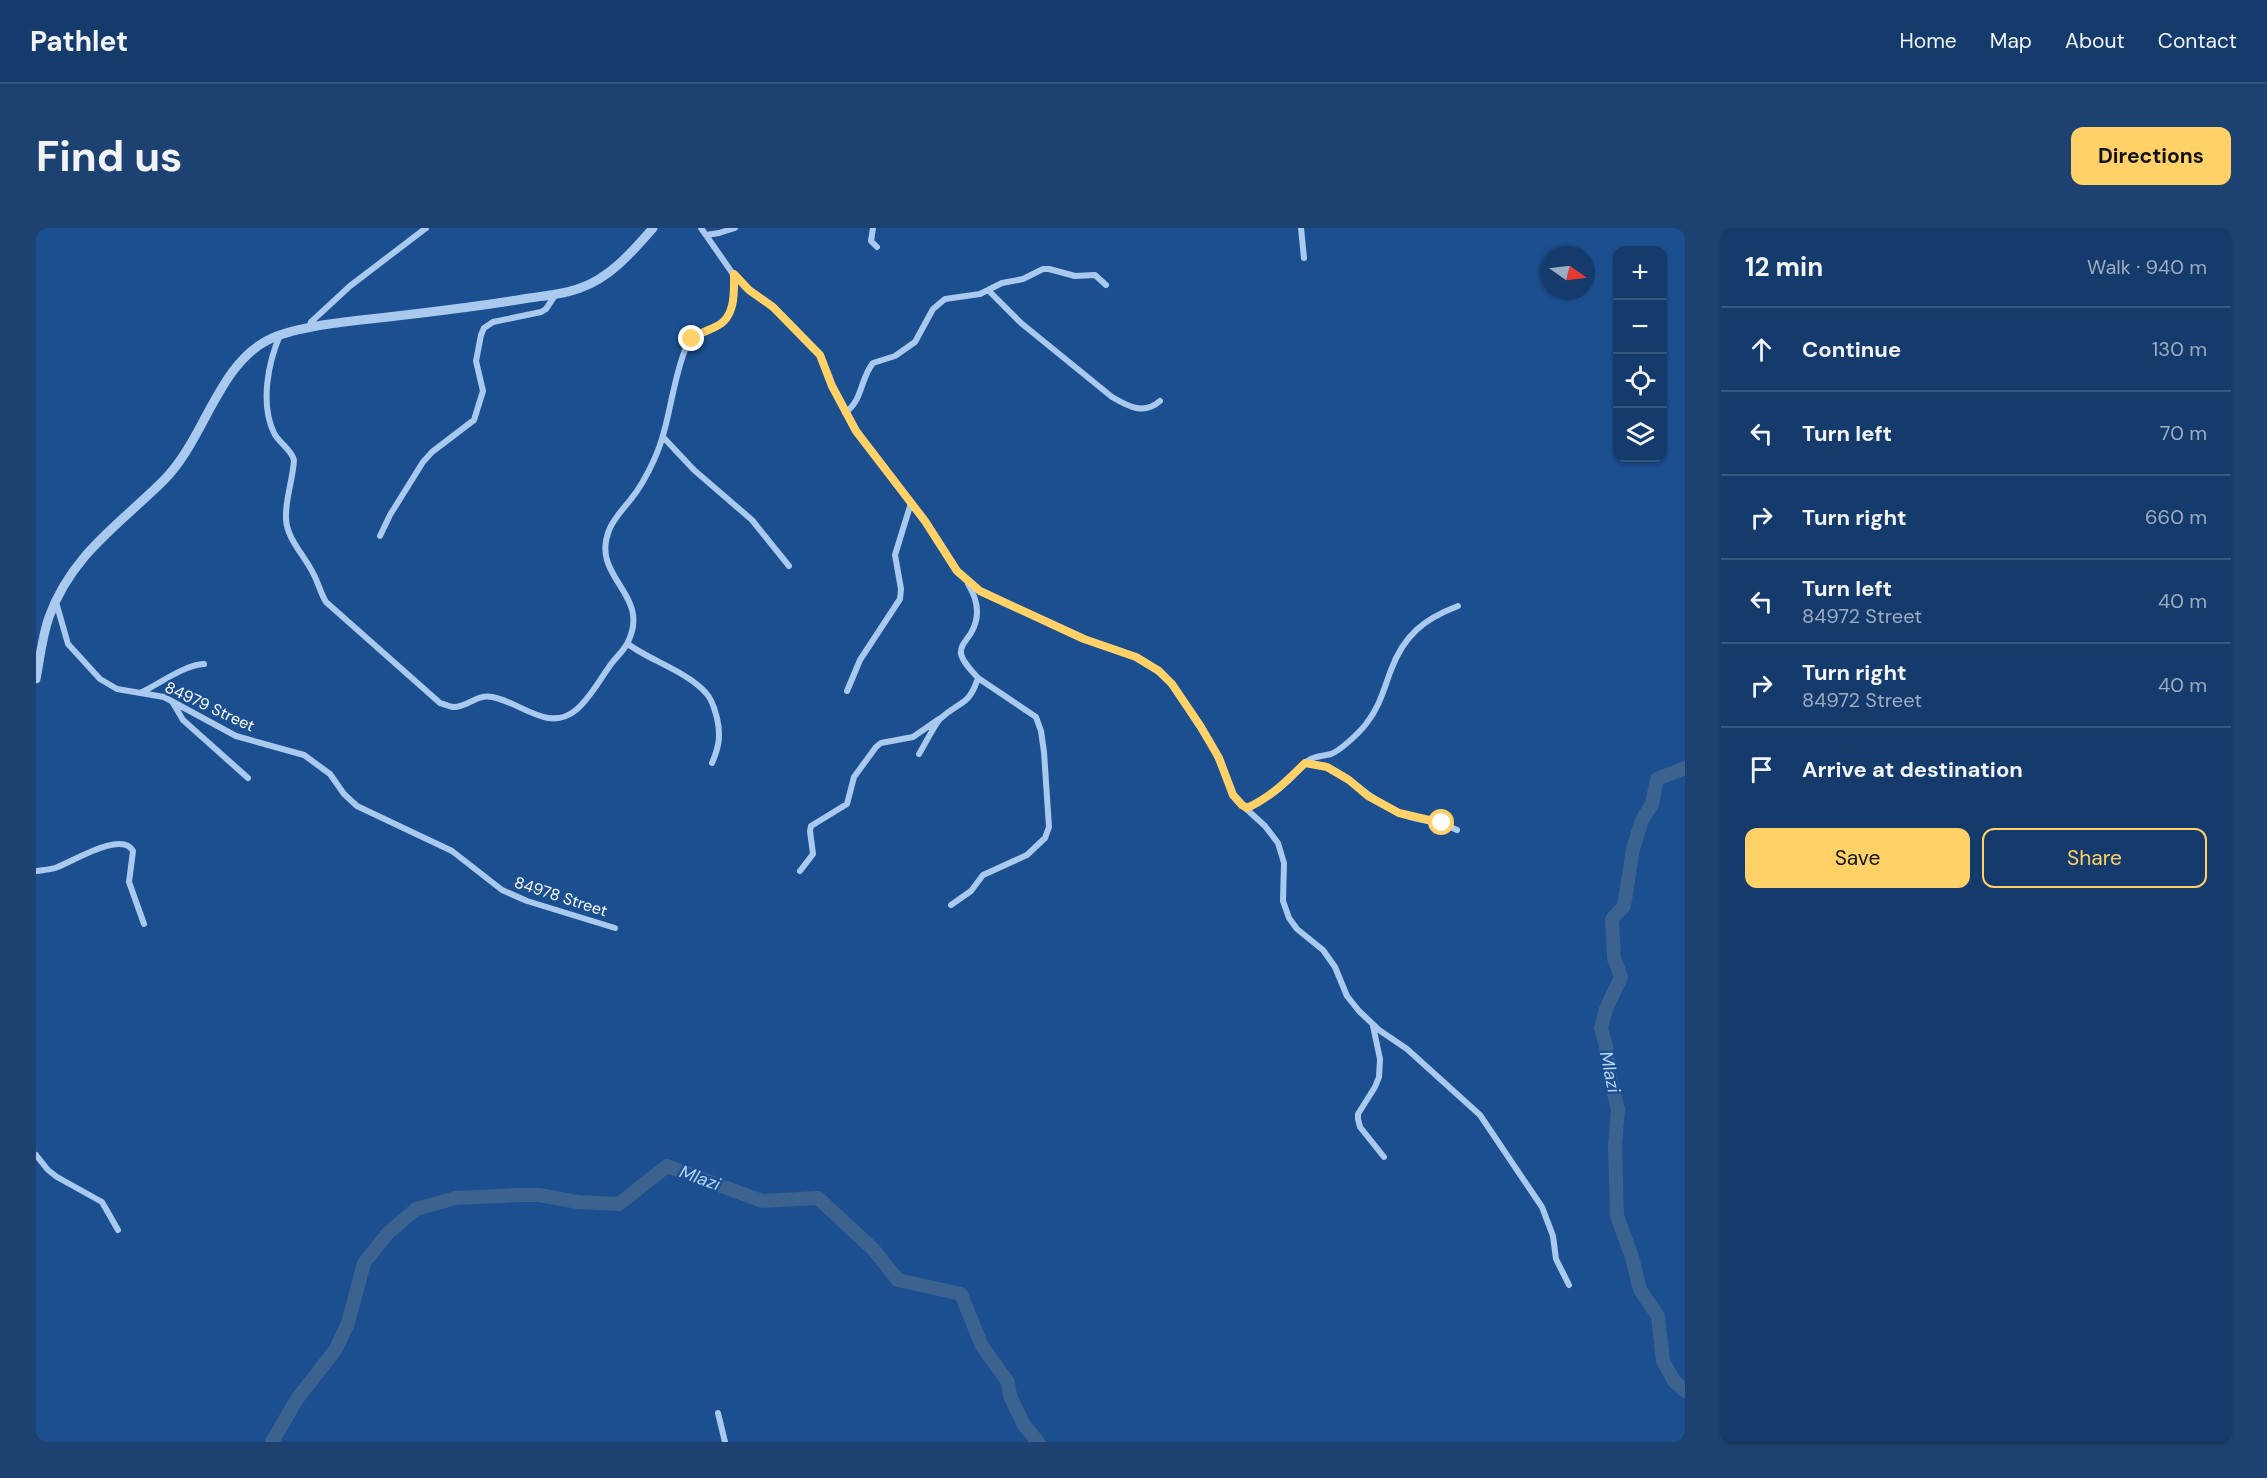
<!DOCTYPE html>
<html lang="en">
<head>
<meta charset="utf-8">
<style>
	body { margin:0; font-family:"DM Sans",sans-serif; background:#1d4271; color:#f1f3f6 }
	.controls { position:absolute; right:18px; top:18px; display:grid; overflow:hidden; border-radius:12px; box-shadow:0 2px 4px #0004 }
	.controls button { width:54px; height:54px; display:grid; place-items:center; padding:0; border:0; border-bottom:2px solid #33557e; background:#143b6b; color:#f1f3f6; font:30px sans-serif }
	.compass { position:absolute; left:1505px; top:18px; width:54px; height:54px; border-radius:50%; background:#143b6b; box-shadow:0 2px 4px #0004; rotate:104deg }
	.stop { position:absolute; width:18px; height:18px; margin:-14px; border:4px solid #ffd166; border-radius:50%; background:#fff }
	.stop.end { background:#ffd166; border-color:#fff; box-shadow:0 2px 6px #0008 }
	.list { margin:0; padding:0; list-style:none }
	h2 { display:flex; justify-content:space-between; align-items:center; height:78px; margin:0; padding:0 24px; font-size:26px }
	h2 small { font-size:20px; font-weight:400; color:#9dadc1 }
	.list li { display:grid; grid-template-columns:39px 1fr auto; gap:18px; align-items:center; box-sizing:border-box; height:84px; padding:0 24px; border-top:2px solid #33557e }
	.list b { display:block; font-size:22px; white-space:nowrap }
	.list p { margin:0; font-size:20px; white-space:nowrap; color:#9dadc1 }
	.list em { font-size:20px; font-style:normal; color:#9dadc1 }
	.actions { display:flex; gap:12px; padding:18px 24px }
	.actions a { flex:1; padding:14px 0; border:2px solid #ffd166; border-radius:12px; text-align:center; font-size:21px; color:#ffd166 }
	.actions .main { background:#ffd166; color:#111 }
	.icon { flex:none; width:33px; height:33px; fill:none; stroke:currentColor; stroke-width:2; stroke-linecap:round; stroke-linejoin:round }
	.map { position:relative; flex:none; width:1649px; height:1214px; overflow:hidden; border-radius:12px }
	header { display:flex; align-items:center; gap:36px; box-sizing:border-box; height:84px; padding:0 30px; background:#143b6b; border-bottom:2px solid #33557e }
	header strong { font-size:28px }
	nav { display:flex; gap:33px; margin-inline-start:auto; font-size:21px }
	.intro { display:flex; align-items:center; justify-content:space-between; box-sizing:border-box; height:144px; padding:0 36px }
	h1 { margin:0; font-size:42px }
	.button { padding:15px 27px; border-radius:12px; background:#ffd166; color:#111; font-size:21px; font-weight:700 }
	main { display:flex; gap:36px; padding:0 36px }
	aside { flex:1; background:#143b6b; border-radius:12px; box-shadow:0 2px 4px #0004 }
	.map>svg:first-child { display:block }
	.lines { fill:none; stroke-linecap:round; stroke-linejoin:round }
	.river { stroke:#3c6290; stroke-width:14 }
	.minor { stroke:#a9c9ee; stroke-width:6 }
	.tertiary { stroke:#a9c9ee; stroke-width:9 }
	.route { stroke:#ffd166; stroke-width:8 }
	.labels { text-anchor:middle; stroke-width:5; stroke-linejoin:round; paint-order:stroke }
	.street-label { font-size:16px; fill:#fff; stroke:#1b4f8f }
	.water-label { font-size:18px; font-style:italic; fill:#b5d3f5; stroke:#1b4f8f }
</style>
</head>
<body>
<header>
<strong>Pathlet</strong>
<nav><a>Home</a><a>Map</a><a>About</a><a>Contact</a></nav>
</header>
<div class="intro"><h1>Find us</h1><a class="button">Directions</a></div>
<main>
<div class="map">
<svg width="1649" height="1214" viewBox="0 0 1649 1214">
	<rect width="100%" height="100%" fill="#1b4f8f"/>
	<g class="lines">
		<path class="river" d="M1649 540 1621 551 1616 576 1606 592 1597 621 1588 678 1576 691 1578 730 1585 749 1570 781 1565 800 1570 818 1574 851 1582 881 1579 918 1581 988 1596 1029 1604 1062 1622 1088 1627 1133 1638 1153 1649 1163
			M236 1214 261 1171 300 1121 312 1095 328 1035 352 1005 380 981 420 970 482 967H503L542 974 583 976 631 938 726 973 782 970 837 1021 862 1052 925 1066 946 1118 972 1154 974 1168 988 1197 1002 1214"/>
		<path class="minor" d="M665 0 697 46 713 62 737 79 784 127 796 158 820 203 889 293 921 343 944 363 1049 411 1100 429 1113 436 1136 456 1178 521 1197 567 1206 577 1229 598 1242 615 1248 635 1247 673 1253 690 1261 701 1287 722 1299 739 1311 768 1323 783 1343 802 1371 821 1444 887 1506 979 1517 1008 1520 1031 1533 1057
			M837 0 835 13 841 19
			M1265 0 1268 30
			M670 7 683 5 699 0
			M952 62 985 95 1076 169C1093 179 1108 187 1124 173
			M273 100 275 94 314 58 390 0
			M244 107C232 135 224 176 238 205 243 215 255 221 258 232 257 252 249 271 250 291 251 311 268 327 277 345 282 354 284 364 290 374L404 475C408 476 414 479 418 479 432 479 440 466 456 469 485 474 512 505 540 482 554 470 563 453 573 439 579 430 588 423 592 414 616 364 552 350 574 300 579 289 588 280 595 271 605 259 612 245 618 232 634 197 635 158 649 122 658 100 681 106 691 90 699 78 698 60 697 46
			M809 185C827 172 824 151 837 135L859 128 879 114 897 81 909 71 944 66 966 55 987 51 1007 41H1013L1039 48 1059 47 1070 57
			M627 209 658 242 716 292 753 338
			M344 308 354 287 387 234 396 224 438 192 447 163 440 133 445 107 448 100 457 94 505 84 510 81 520 66
			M20 374 32 416 64 451 81 461 128 469 200 508 268 527 294 546 308 566 321 578 416 623 466 662 491 673 579 700
			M592 416C613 432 652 444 670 465 676 471 679 482 681 490 685 507 683 519 676 535
			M811 463 824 432 864 371 865 361 859 327 875 275
			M106 464C125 455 148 437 168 436
			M137 475 147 492 212 550
			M883 526C888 518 900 494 905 490 924 473 933 478 942 450 936 443 927 435 925 426 924 417 931 412 935 405 945 388 942 372 932 356
			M1269 535C1276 536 1285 536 1292 539 1318 551 1336 574 1363 585 1382 594 1402 592 1421 602
			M1211 580C1227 572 1240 564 1253 552 1259 545 1265 537 1273 532 1279 528 1287 528 1295 526 1305 522 1323 505 1330 496 1344 478 1347 463 1355 442 1368 407 1388 391 1422 378
			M0 643C6 642 13 642 19 640 35 635 85 602 97 623L93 654 108 696
			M764 643 777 626 774 603 775 598 811 576 818 549 840 519 845 515 877 509 903 491
			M915 677 935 663 947 647 991 627 1009 610 1013 599 1008 524 1005 503 1000 489 942 450
			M1337 798 1344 831 1343 849 1339 859 1322 886V891L1324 899 1348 929
			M0 927 12 942 21 949 66 974 82 1002
			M682 1185 689 1214"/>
		<path class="tertiary" d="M0 451C4 431 6 409 13 389 36 326 83 297 128 252 168 212 182 137 232 112 255 100 299 95 325 92 379 86 433 80 487 71 505 68 527 67 544 60 574 50 597 23 617 0"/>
	</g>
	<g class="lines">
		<path class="route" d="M656 111C664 104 672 103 681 98 700 89 698 63 698 46L713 62 737 79 784 127 796 158 820 203 889 293 921 343 944 363 1048 411 1100 429 1123 443 1136 456 1165 499 1183 530 1197 567 1206 577 1211 580C1235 569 1251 553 1269 535L1291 539 1313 552 1332 568 1363 585 1406 595"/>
	</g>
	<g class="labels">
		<g class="street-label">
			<text transform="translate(174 478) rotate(25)" y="6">84979 Street</text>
			<text transform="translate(525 668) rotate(18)" y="6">84978 Street</text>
		</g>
		<g class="water-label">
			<text transform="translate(1574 844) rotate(78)" y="6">Mlazi</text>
			<text transform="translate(664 950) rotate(20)" y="6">Mlazi</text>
		</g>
	</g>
</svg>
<div class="controls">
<button>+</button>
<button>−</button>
<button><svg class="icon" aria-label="locate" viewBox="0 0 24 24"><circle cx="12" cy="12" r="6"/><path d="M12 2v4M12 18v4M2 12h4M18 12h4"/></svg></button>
<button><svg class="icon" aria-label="layers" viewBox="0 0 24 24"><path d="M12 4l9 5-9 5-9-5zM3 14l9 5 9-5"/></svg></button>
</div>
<svg class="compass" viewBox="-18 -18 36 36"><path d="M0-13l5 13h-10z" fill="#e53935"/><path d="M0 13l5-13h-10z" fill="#9dadc1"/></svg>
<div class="stop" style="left:1406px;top:595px"></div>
<div class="stop end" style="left:656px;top:111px"></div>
</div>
<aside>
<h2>12 min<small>Walk · 940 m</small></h2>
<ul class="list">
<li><svg class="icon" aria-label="ahead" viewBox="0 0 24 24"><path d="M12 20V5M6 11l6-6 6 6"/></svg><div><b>Continue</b></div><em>130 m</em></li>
<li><svg class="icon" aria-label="left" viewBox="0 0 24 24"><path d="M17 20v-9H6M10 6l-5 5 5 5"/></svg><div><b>Turn left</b></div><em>70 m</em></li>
<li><svg class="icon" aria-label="right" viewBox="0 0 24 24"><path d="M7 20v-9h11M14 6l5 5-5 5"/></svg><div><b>Turn right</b></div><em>660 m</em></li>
<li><svg class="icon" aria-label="left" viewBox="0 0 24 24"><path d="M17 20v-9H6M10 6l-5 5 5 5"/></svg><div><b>Turn left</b><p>84972 Street</p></div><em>40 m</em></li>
<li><svg class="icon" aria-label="right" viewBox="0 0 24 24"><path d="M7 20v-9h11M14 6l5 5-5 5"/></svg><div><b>Turn right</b><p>84972 Street</p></div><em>40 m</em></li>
<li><svg class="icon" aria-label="arrive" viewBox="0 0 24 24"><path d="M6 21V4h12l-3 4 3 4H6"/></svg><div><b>Arrive at destination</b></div></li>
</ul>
<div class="actions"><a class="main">Save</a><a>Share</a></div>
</aside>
</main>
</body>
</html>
